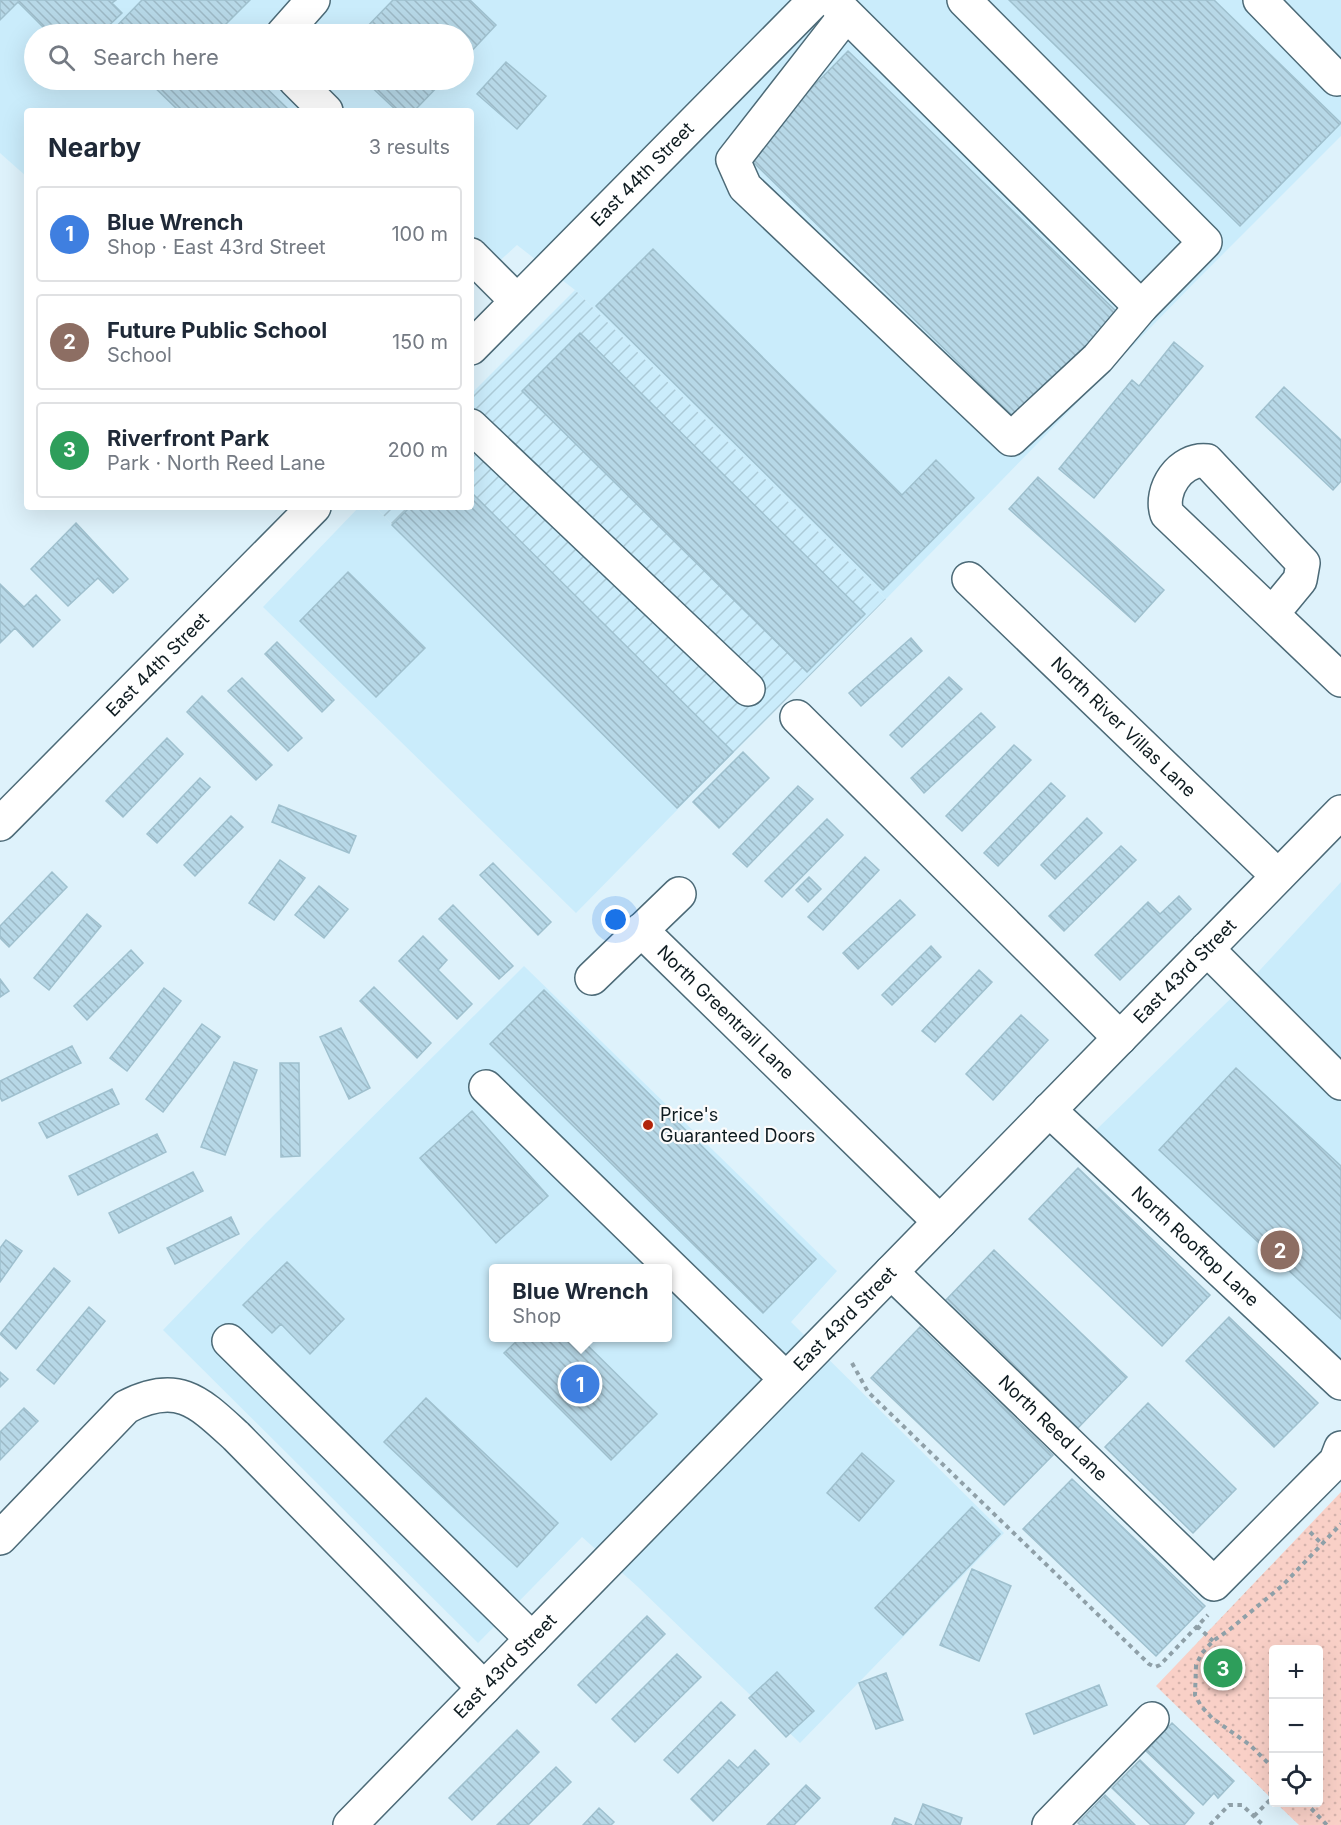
<!DOCTYPE html>
<html lang="en">
<head>
<meta charset="utf-8">
<style>
	body { margin:0; font-family:Inter,sans-serif; background:#f6f6f7; color:#1f2937 }
	.controls { position:absolute; right:18px; bottom:18px; display:grid; overflow:hidden; border-radius:6px; box-shadow:0 6px 24px #0002 }
	.controls button { width:54px; height:54px; display:grid; place-items:center; padding:0; border:0; border-bottom:2px solid #e0e1e3; background:#fff; color:#1f2937; font:30px sans-serif }
	.you { position:absolute; left:616px; top:920px; width:21px; height:21px; margin:-15px; border:4px solid #fff; border-radius:50%; background:#1a73e8; box-shadow:0 0 0 9px #1a73e833 }
	.badge { display:grid; place-items:center; width:39px; height:39px; border-radius:50%; background:#b1240a; color:#fff; font-size:20px; font-weight:700 }
	.pin { position:absolute; translate:-50% -50%; border:3px solid #fff; box-shadow:0 2px 6px #0006 }
	.popup { position:absolute; left:489px; top:1264px; width:183px; height:78px; box-sizing:border-box; display:grid; place-content:center; border-radius:6px; background:#fff; filter:drop-shadow(0 2px 4px #0005); font-size:20px; white-space:nowrap; color:#747a83 }
	.popup b { font-size:22px; color:#1f2937 }
	.popup::after { content:''; position:absolute; left:50%; top:100%; margin-left:-12px; border:12px solid transparent; border-top-color:#fff }
	.list { margin:0; padding:0; list-style:none }
	h2 { display:flex; justify-content:space-between; align-items:center; height:78px; margin:0; padding:0 24px; font-size:26px }
	h2 small { font-size:20px; font-weight:400; color:#747a83 }
	.list li { display:grid; grid-template-columns:39px 1fr auto; gap:18px; align-items:center; box-sizing:border-box; height:96px; margin:0 12px 12px; padding:0 12px; border:2px solid #e0e1e3; border-radius:6px }
	.list b { display:block; font-size:22px; white-space:nowrap }
	.list p { margin:0; font-size:20px; white-space:nowrap; color:#747a83 }
	.list em { font-size:20px; font-style:normal; color:#747a83 }
	.icon { flex:none; width:33px; height:33px; fill:none; stroke:currentColor; stroke-width:2; stroke-linecap:round; stroke-linejoin:round }
	.map { position:relative; flex:none; width:1341px; height:1825px; overflow:hidden }
	.search { position:absolute; background:#fff; box-shadow:0 6px 24px #0002; left:24px; top:24px; width:450px; height:66px; display:flex; align-items:center; gap:15px; box-sizing:border-box; padding:0 21px; border-radius:33px; color:#747a83; font-size:22px }
	.panel { position:absolute; background:#fff; box-shadow:0 6px 24px #0002; left:24px; top:108px; width:450px; height:402px; border-radius:6px }
	.map>svg:first-child { display:block }
	.built { fill:#caecfb; fill-rule:evenodd }
	.industrial { fill:url(#industrial-furrows) }
	.grass { fill:url(#grass-dots) }
	.building { fill:url(#building-back-hatch); stroke:#9fc0ce; stroke-width:1.5 }
	.lines { fill:none; stroke-linecap:round; stroke-linejoin:round }
	.minor-casing { stroke:#4c6a77; stroke-width:36 }
	.path { stroke:#8fa0a8; stroke-width:4; stroke-dasharray:4.5 4.5; stroke-linecap:butt }
	.minor { stroke:#fff; stroke-width:33 }
	.poi-dot { fill:#b1240a; stroke:#fbfbfb; stroke-width:2 }
	.labels { text-anchor:middle; stroke-width:4.5; stroke-linejoin:round; paint-order:stroke }
	.street-label { font-size:18px; fill:#0e1b20; stroke:#fbfbfb }
	.poi-label { font-size:18px; fill:#0e1b20; stroke:#fbfbfb; text-anchor:start }
</style>
</head>
<body>
<div class="map">
<svg width="1341" height="1825" viewBox="0 0 1341 1825">
	<defs>
		<pattern id="industrial-furrows" width="10" height="10" patternUnits="userSpaceOnUse" patternTransform="scale(1.5)"><rect width="10" height="10" fill="#caecfb"/><path d="M-1 1l2-2M0 10L10 0M9 11l2-2" fill="none" stroke="#accad7"/></pattern>
		<pattern id="grass-dots" width="8" height="8" patternUnits="userSpaceOnUse" patternTransform="scale(1.5)"><rect width="8" height="8" fill="#f9d0c7"/><path d="M2 2h.1M6 6h.1" fill="none" stroke="#d4b2ab" stroke-width="1.8" stroke-linecap="round"/></pattern>
		<pattern id="building-back-hatch" width="6" height="6" patternUnits="userSpaceOnUse" patternTransform="scale(1.5)"><rect width="6" height="6" fill="#b7d8e7"/><path d="M-1 5l2 2M0 0l6 6M5-1l2 2" fill="none" stroke="#9cb9c6"/></pattern>
	</defs>
	<rect width="100%" height="100%" fill="#def2fb"/>
	<path class="built" d="M0 0H1341V136L1192 285 886 599 575 290 517 245 471 287V111H27V177L0 153ZM34 34H464V80H34Z
		M359 507H375L678 809 576 913 263 607Z
		M1341 882V1370L1096 1130 1260 970Z
		M524 966 837 1271 791 1322 1004 1533 800 1743 638 1587 582 1537 478 1643 163 1330 265 1224ZM493 1268H667V1338H493Z"/>
	<path class="industrial" d="M575 290 886 599 678 809 375 507H471V394Z"/>
	<path class="grass" d="M1341 1492V1825H1299L1276 1803 1318 1802V1650H1274L1273 1800 1156 1686Z"/>
	<path class="building" d="M0 0H116L112 3 122 13 100 34H82L80 32 78 34H50L18 2 0 20Z
		M142 0H250L216 34H109Z
		M393 0H470L496 25 464 59V34H360Z
		M1009 0H1214L1341 123 1240 226Z
		M848 51 1120 315 1017 420 746 155Z
		M506 62 546 96 517 129 477 94Z
		M147 80H258L290 111H179Z
		M364 80H444L414 111H397Z
		M653 249 902 495 936 460 974 498 883 590 596 306Z
		M580 333 865 614 807 672 522 391Z
		M1174 342 1203 366 1094 498 1059 469 1132 380 1139 386Z
		M1284 387 1341 440V481L1333 490 1256 417Z
		M1038 477 1164 590 1135 622 1009 509Z
		M471 492 733 752 677 808 392 525 410 507H471Z
		M76 523 128 579 113 593 98 578 68 606 31 569Z
		M348 572 425 648 376 697 300 621Z
		M0 584 24 607 36 595 60 620 33 647 15 628 0 643Z
		M911 638 922 651 861 706 849 693Z
		M277 642 334 700 322 712 265 654Z
		M949 677 962 689 902 747 890 735Z
		M242 678 302 738 288 751 228 691Z
		M202 696 272 765 256 780 187 712Z
		M981 713 995 727 924 793 911 778Z
		M167 738 183 754 123 817 106 801Z
		M1014 745 1031 760 962 831 946 816Z
		M743 752 769 778 719 828 693 802Z
		M200 778 210 787 157 843 147 834Z
		M1051 783 1065 796 998 866 984 853Z
		M798 786 813 799 747 867 733 854Z
		M279 805 356 836 349 853 272 822Z
		M231 816 243 827 195 876 184 865Z
		M1087 818 1102 833 1055 879 1041 865Z
		M827 819 843 835 782 897 765 881Z
		M1121 846 1136 860 1064 931 1049 916Z
		M865 857 879 870 823 930 808 917Z
		M280 860 305 878 274 920 249 903Z
		M493 863 551 922 538 935 480 875Z
		M52 872 67 887 9 947 0 938V926Z
		M809 877 821 889 808 902 796 890Z
		M319 886 348 909 324 938 295 915Z
		M1179 896 1191 909 1120 980 1095 955 1148 902 1160 914Z
		M900 900 915 915 858 969 843 953Z
		M453 905 513 966 499 979 439 919Z
		M87 914 101 926 49 990 34 978Z
		M423 936 447 960 438 970 472 1004 457 1019 399 961Z
		M931 946 941 957 892 1005 882 995Z
		M131 950 143 963 87 1020 74 1006Z
		M979 970 992 982 935 1042 922 1031Z
		M0 979 9 991 0 997Z
		M374 987 431 1043 417 1058 360 1001Z
		M164 988 181 1001 127 1071 110 1058Z
		M544 990 816 1259 763 1313 490 1044Z
		M1021 1015 1048 1040 993 1100 966 1074Z
		M202 1024 220 1037 163 1112 146 1099Z
		M341 1028 370 1088 349 1099 320 1037Z
		M72 1046 81 1063 2 1101 0 1097V1081Z
		M234 1062 257 1070 225 1155 201 1147Z
		M280 1063H299L300 1156 281 1157Z
		M1236 1068 1341 1166V1319L1159 1150Z
		M112 1089 119 1104 47 1138 39 1123Z
		M472 1111 548 1196 496 1243 420 1158Z
		M157 1134 166 1152 78 1195 69 1176Z
		M1078 1168 1210 1295 1162 1346 1029 1219Z
		M193 1172 203 1191 119 1233 109 1213Z
		M231 1217 239 1234 175 1264 167 1248Z
		M6 1240 22 1251 0 1282V1248Z
		M994 1250 1127 1377 1078 1428 945 1301Z
		M287 1262 344 1319 310 1354 281 1324 272 1333 243 1305Z
		M54 1268 70 1281 16 1349 0 1334Z
		M89 1307 105 1321 54 1384 37 1370Z
		M1229 1317 1318 1403 1274 1447 1186 1361Z
		M920 1327 1053 1455 1004 1505 871 1378Z
		M520 1338H580L657 1414 611 1460 504 1353Z
		M0 1372 8 1379 0 1387Z
		M426 1398 558 1523 517 1567 384 1442Z
		M1148 1403 1236 1489 1193 1533 1105 1447Z
		M24 1408 38 1421 0 1460V1432Z
		M862 1453 894 1481 859 1521 827 1493Z
		M1072 1479 1205 1606 1156 1656 1023 1529Z
		M972 1507 1000 1534 903 1635 875 1608Z
		M972 1569 1011 1586 979 1661 940 1645Z
		M647 1616 665 1634 596 1703 578 1685Z
		M677 1654 701 1677 635 1742 612 1719Z
		M777 1672 814 1711 786 1737 749 1698Z
		M886 1673 903 1720 876 1729 859 1683Z
		M1099 1685 1107 1705 1034 1734 1026 1714Z
		M721 1702 735 1715 678 1773 664 1760Z
		M1172 1723 1234 1781 1218 1798 1214 1793 1203 1805 1146 1751Z
		M517 1730 539 1752 472 1820 449 1798Z
		M755 1750 769 1764 713 1821 691 1799 729 1760 738 1768Z
		M1140 1760 1194 1813 1184 1825H1151L1112 1788Z
		M556 1767 571 1782 528 1825H497Z
		M806 1785 820 1798 794 1825H767Z
		M1105 1795 1135 1825H1080L1078 1823Z
		M923 1804 962 1818 960 1825H915Z
		M599 1808 614 1822 611 1825H583Z
		M895 1818 912 1825H892Z"/>
	<g class="lines">
		<defs>
			<g id="minor">
				<path d="M832 0 1141 307 1205 242 964 0"/>
				<path d="M1260 0 1337 79"/>
				<path d="M846 15 733 160 745 187 1011 439 1098 358 1141 307"/>
				<path d="M283 34 313 0"/>
				<path d="M295 80 326 111"/>
				<path d="M471 255 517 301"/>
				<path id="s1" d="M471 348 815 0"/>
				<path d="M471 426 748 689"/>
				<path id="s2" d="M969 579 1278 876"/>
				<path d="M1272 614 1300 580 1303 563 1207 461C1180 458 1159 490 1167 514L1341 680"/>
				<path d="M797 717 1120 1038"/>
				<path id="s3" d="M0 824 314 507"/>
				<path id="s4" d="M641 930 940 1222"/>
				<path d="M1207 949 1341 1083"/>
				<path d="M592 978 679 894"/>
				<path d="M486 1087 786 1379"/>
				<path id="s5" d="M1049 1110 1341 1383"/>
				<path id="s6" d="M891 1272 1214 1584 1336 1461 1341 1448"/>
				<path d="M229 1341 532 1639"/>
				<path d="M0 1538 126 1407C178 1380 199 1402 236 1436L484 1688"/>
				<path id="s7" d="M350 1825 1341 812"/>
				<path d="M1049 1825 1152 1719"/>
			</g>
		</defs>
		<use href="#minor" class="minor-casing"/>
		<path class="path" d="M852 1363 868 1392 1149 1664 1155 1667 1160 1665 1208 1615
			M1310 1532 1322 1544
			M1197 1626 1213 1641
			M1274 1769 1250 1745 1212 1718 1201 1706 1195 1695 1196 1665 1202 1653 1213 1641 1229 1630 1283 1585 1341 1524
			M1305 1802 1327 1825
			M1254 1816 1271 1799 1270 1790 1274 1786
			M1210 1825 1229 1805H1242L1263 1825"/>
		<use href="#minor" class="minor"/>
	</g>
	<circle class="poi-dot" cx="648" cy="1125" r="6"/>
	<g class="labels">
		<g class="street-label">
			<text dy="6" stroke="none"><textPath href="#s1" startOffset="244">East 44th Street</textPath></text>
			<text dy="6" stroke="none"><textPath href="#s3" startOffset="224">East 44th Street</textPath></text>
			<text dy="6" stroke="none"><textPath href="#s2" startOffset="214">North River Villas Lane</textPath></text>
			<text dy="6" stroke="none"><textPath href="#s7" startOffset="1194">East 43rd Street</textPath></text>
			<text dy="6" stroke="none"><textPath href="#s4" startOffset="118">North Greentrail Lane</textPath></text>
			<text dy="6" stroke="none"><textPath href="#s5" startOffset="200">North Rooftop Lane</textPath></text>
			<text dy="6" stroke="none"><textPath href="#s7" startOffset="708">East 43rd Street</textPath></text>
			<text dy="6" stroke="none"><textPath href="#s6" startOffset="225">North Reed Lane</textPath></text>
			<text dy="6" stroke="none"><textPath href="#s7" startOffset="222">East 43rd Street</textPath></text>
		</g>
		<g class="poi-label">
			<text x="660" y="1121">Price's<tspan x="660" dy="21">Guaranteed Doors</tspan></text>
		</g>
	</g>
</svg>
<div class="controls">
<button>+</button>
<button>−</button>
<button><svg class="icon" aria-label="locate" viewBox="0 0 24 24"><circle cx="12" cy="12" r="6"/><path d="M12 2v4M12 18v4M2 12h4M18 12h4"/></svg></button>
</div>
<div class="you"></div>
<div class="pin badge" style="left:580px;top:1384px;background:#3f7fe0">1</div>
<div class="popup"><b>Blue Wrench</b>Shop</div>
<div class="pin badge" style="left:1280px;top:1250px;background:#8d6e63">2</div>
<div class="pin badge" style="left:1223px;top:1668px;background:#2e9e5b">3</div>
<div class="search"><svg class="icon" aria-label="search" viewBox="0 0 24 24"><circle cx="10" cy="10" r="6"/><path d="M15 15l6 6"/></svg>Search here</div>
<section class="panel">
<h2>Nearby<small>3 results</small></h2>
<ul class="list">
<li><span class="badge" style="background:#3f7fe0">1</span><div><b>Blue Wrench</b><p>Shop · East 43rd Street</p></div><em>100 m</em></li>
<li><span class="badge" style="background:#8d6e63">2</span><div><b>Future Public School</b><p>School</p></div><em>150 m</em></li>
<li><span class="badge" style="background:#2e9e5b">3</span><div><b>Riverfront Park</b><p>Park · North Reed Lane</p></div><em>200 m</em></li>
</ul>
</section>
</div>
</body>
</html>
